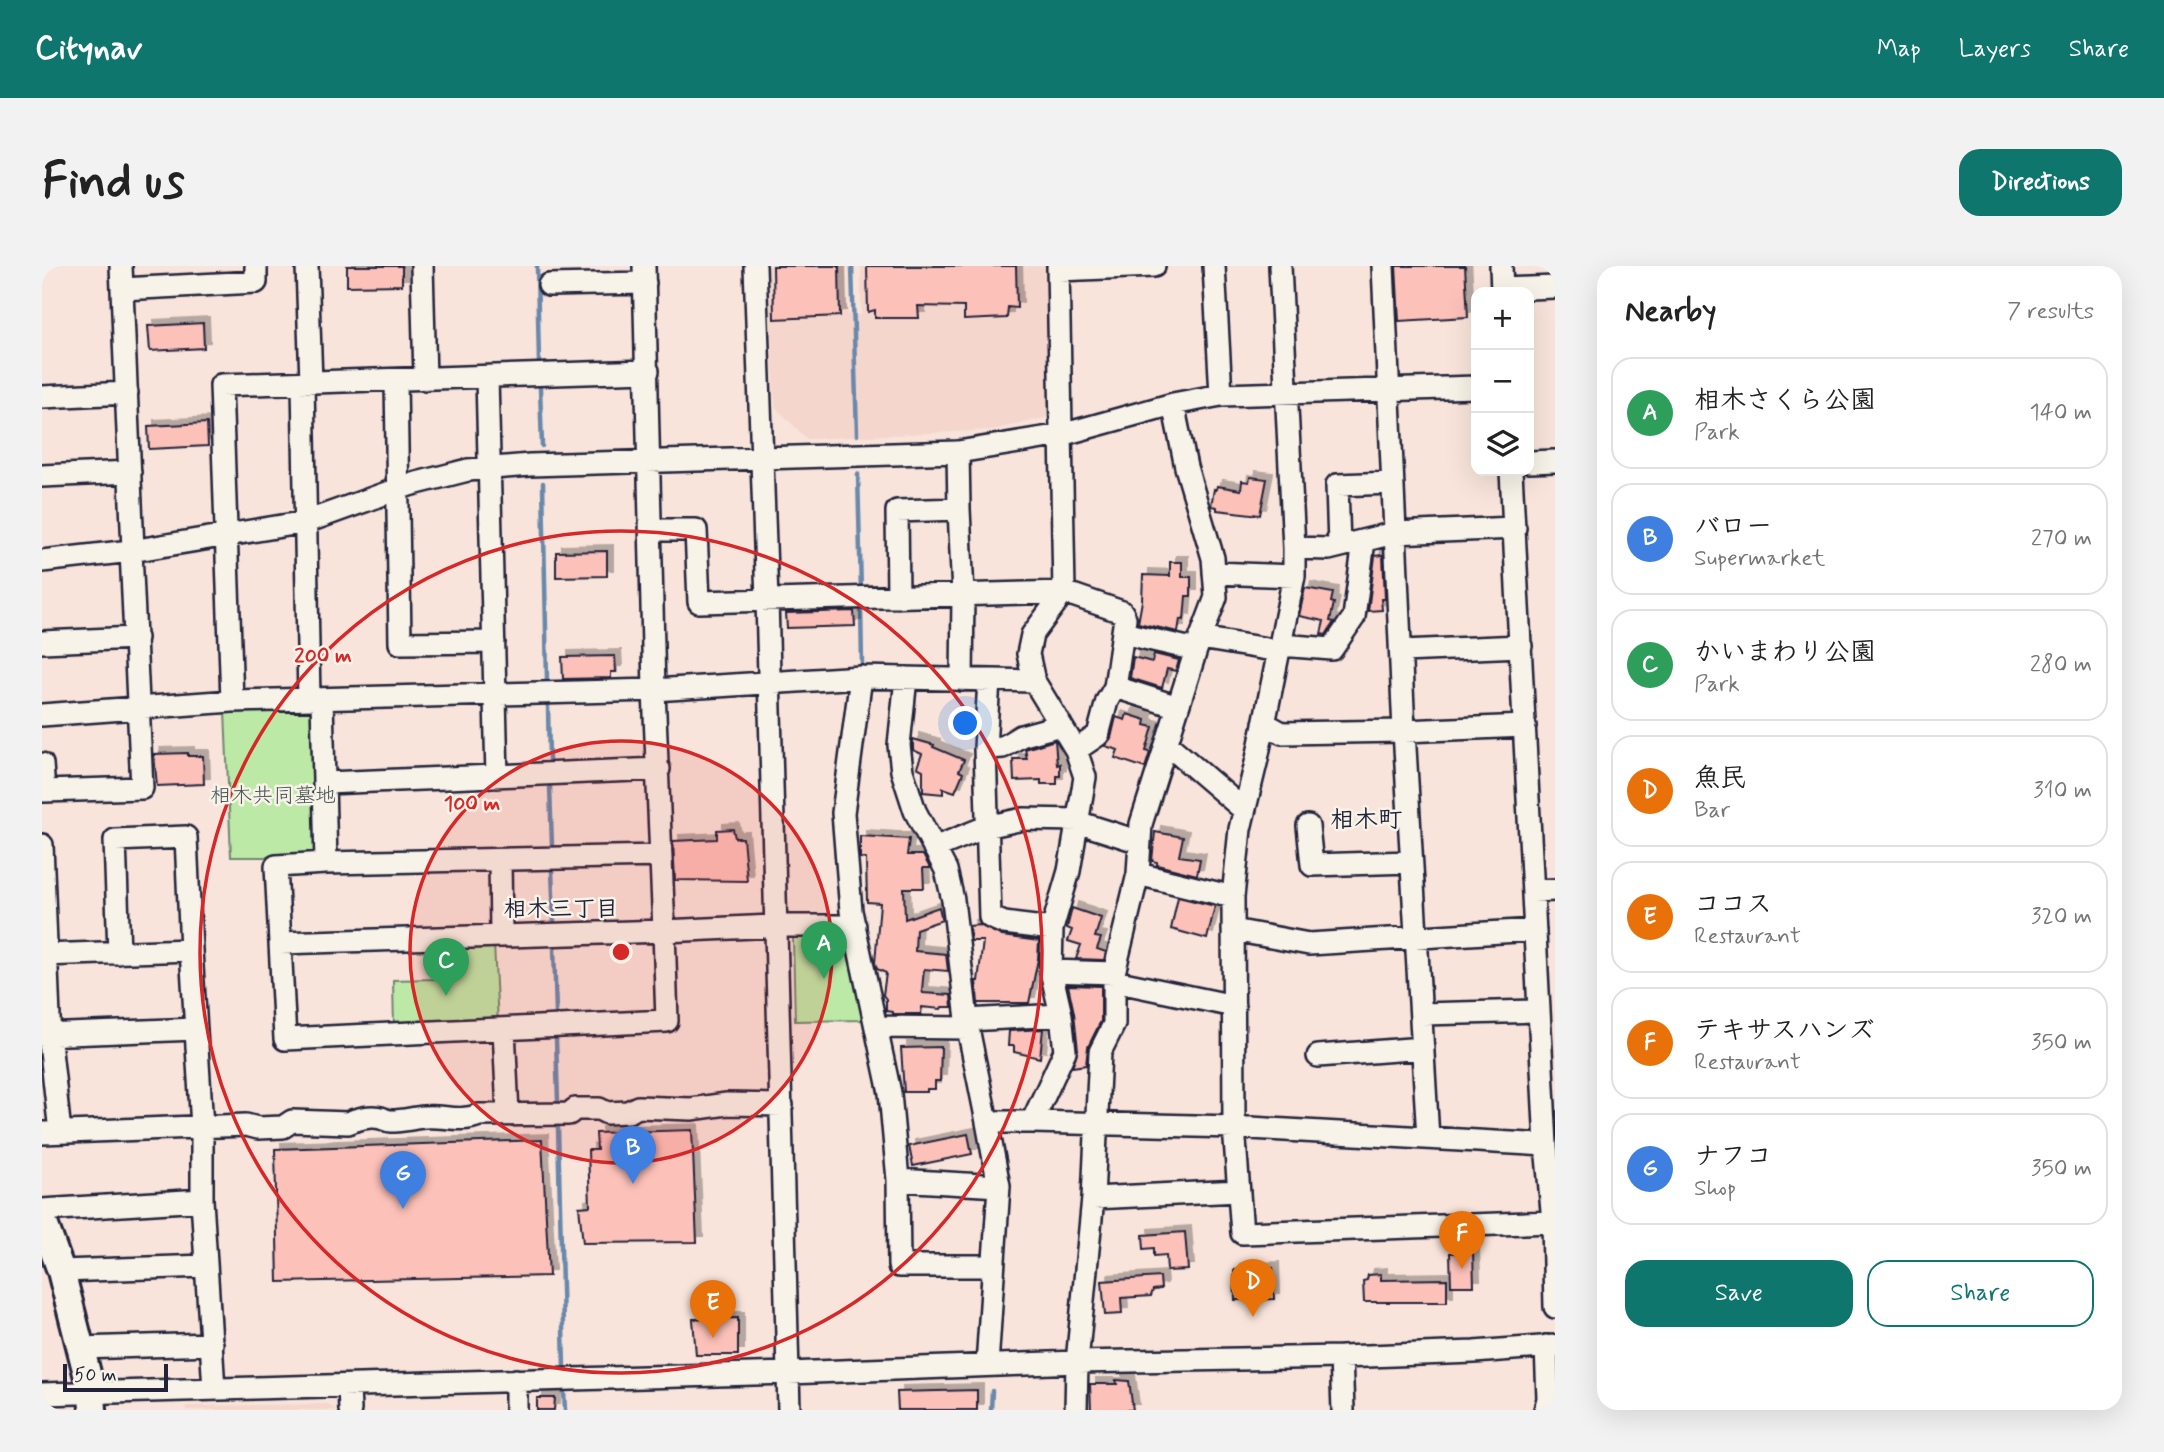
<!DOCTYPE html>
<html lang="en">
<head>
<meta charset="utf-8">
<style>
	body { margin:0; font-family:Mynerve,"Klee One",sans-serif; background:#f2f2f2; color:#222 }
	.controls { position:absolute; right:21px; top:21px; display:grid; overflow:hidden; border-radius:14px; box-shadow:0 7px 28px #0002 }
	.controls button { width:63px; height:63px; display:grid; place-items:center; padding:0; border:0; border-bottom:2px solid #e0e0e0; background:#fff; color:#222; font:35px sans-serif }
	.scale { position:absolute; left:21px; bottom:18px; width:105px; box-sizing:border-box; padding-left:7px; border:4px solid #22223b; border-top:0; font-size:19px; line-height:24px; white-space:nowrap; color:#22223b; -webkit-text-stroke:5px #f7f3e8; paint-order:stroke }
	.you { position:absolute; left:924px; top:458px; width:24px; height:24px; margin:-18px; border:5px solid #fff; border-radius:50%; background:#1a73e8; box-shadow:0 0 0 10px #1a73e833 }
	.badge { display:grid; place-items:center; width:46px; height:46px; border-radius:50%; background:#0f766e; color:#fff; font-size:23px; font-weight:700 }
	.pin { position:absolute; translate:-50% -58px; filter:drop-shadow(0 2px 4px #0008) }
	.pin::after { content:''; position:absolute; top:37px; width:24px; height:21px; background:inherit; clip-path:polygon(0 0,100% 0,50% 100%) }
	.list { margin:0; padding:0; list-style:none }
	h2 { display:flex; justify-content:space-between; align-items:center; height:91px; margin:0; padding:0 28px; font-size:30px }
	h2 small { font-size:23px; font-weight:400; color:#767676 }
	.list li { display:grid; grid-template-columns:46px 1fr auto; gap:21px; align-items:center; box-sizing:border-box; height:112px; margin:0 14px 14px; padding:0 14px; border:2px solid #e0e0e0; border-radius:21px }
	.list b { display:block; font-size:26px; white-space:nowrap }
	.list p { margin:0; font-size:23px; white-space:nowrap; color:#767676 }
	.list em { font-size:23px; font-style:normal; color:#767676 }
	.actions { display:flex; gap:14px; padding:21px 28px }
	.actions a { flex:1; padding:16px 0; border:2px solid #0f766e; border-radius:21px; text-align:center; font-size:24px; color:#0f766e }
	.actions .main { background:#0f766e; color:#fff }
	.icon { flex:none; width:38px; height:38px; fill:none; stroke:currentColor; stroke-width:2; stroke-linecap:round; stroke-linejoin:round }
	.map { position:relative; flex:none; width:1513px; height:1144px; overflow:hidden; border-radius:21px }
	header { display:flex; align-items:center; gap:42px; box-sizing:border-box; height:98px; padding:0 35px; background:#0f766e; color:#fff }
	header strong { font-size:33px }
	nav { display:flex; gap:38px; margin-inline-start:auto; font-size:24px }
	.intro { display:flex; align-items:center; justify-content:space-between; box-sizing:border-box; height:168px; padding:0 42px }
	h1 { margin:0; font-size:49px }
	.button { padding:18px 32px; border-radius:21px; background:#0f766e; color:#fff; font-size:24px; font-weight:700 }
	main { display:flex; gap:42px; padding:0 42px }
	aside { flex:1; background:#fff; border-radius:21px; box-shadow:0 7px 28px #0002 }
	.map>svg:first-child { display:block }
	.built { fill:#f5d6cd }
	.green { fill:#bde9a7; stroke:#708671; stroke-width:2 }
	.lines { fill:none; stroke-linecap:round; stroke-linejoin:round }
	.stream { stroke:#6988ab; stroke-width:4.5 }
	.building { fill:#fcc1b9; stroke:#22223b; stroke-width:2; filter:url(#shadow) }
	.minor-casing { stroke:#22223b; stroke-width:26 }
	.major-casing { stroke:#22223b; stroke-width:32 }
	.minor { stroke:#f7f3e8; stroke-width:21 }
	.major { stroke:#f7f3e8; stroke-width:26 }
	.ring { fill:none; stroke:#d62828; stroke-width:3.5 }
	.labels { text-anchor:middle; stroke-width:5; stroke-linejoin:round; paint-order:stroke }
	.park-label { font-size:21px; fill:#495456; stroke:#f7f3e8 }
	.neighbourhood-label { font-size:23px; font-weight:bold; fill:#22223b; stroke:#f7f3e8 }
	.quarter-label { font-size:24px; font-weight:bold; fill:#22223b; stroke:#f7f3e8 }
	.centre { fill:#d62828; stroke:#f7f3e8; stroke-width:3.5 }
	.ring-label { font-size:21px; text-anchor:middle; font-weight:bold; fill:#d62828; stroke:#f7f3e8; stroke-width:5; stroke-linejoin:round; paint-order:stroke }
</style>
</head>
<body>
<header>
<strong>Citynav</strong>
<nav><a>Map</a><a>Layers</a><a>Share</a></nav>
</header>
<div class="intro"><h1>Find us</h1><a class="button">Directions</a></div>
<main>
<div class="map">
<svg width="1513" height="1144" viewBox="0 0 1513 1144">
	<defs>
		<filter id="shadow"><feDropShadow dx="6" dy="-6" stdDeviation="0" flood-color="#0004"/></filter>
	</defs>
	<rect width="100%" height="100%" fill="#f8e4da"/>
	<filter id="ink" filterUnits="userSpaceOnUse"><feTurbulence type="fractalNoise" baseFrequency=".0143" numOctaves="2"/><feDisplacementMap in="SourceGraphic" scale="14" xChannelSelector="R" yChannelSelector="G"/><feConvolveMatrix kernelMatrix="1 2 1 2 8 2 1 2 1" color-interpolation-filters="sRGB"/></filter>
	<g filter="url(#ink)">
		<path class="built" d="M726 0H804L806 48 819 49V0H1008L1011 145 1006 151 951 164 765 173 733 141Z
			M286 1138 294 1144H144V1140Z"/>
		<path class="green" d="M268 443 273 448 277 584 268 591H189L183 444Z
			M796 665 802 672 822 754 753 755 751 673 756 666Z
			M452 678 456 758 352 762 351 714 392 713 393 679Z"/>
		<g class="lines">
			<path class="stream" d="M495 0 497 97
				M810 0 815 169
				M498 122 500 180
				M816 208 819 325
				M501 217 505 414
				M819 338 820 400
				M506 439 507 495
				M508 521 510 580
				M510 605 512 655
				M512 680 514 748
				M514 773 516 836
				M516 861 522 1101
				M522 1126 523 1144
				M949 1144 950 1125"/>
		</g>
		<path class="building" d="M305 0H360V19L305 20Z
			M731 0H797L798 50 732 53Z
			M825 0H974L975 42 966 41 965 52 922 54V41L876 40 877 52H833V44L826 46Z
			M1354 0H1423L1426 51 1357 55Z
			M161 57 162 82 108 85 106 60Z
			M165 157 166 180 107 183 106 160Z
			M1208 211 1225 213 1218 249 1175 244V241L1169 240 1172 223 1174 224 1175 220 1199 224 1200 215 1207 216Z
			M565 285V310L514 311V286Z
			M1341 289 1343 333H1339L1340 344 1326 345 1333 290Z
			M1128 296H1140V311H1149V330H1144L1142 354 1138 353 1136 366 1096 357 1100 335 1101 309 1128 310Z
			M1263 322 1291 327 1289 336 1292 337 1288 355 1292 356 1284 369 1279 368 1282 355 1257 350Z
			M812 345 813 360 745 362 744 347Z
			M1112 388 1137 394 1134 405 1125 403 1120 422 1088 412 1091 391 1110 396Z
			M573 390 574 406H569V412L521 413 520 391Z
			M1085 448 1104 454 1103 459 1111 461 1104 485 1108 486 1103 502 1073 492 1076 484 1063 480 1069 472 1074 451 1083 454Z
			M871 473 892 479 891 481 922 494 917 505 921 507 913 526 901 522V528L881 526V504L875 501 880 488 871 484Z
			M1013 474 1015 499 1018 498V510H1015V518H999V514L972 515 971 493H985L983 483Z
			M146 487V490H161L162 518 115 520 112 488Z
			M691 563 693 572H701L705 615 633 614 631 575 675 573V564Z
			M1113 566 1141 571 1137 590 1158 593 1155 609 1115 599V596L1110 595Z
			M818 570 867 573 865 589H881L888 602H881L882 622H862L863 653 897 641 900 654 874 663 873 685 904 688 906 705 882 703 880 724 881 727 909 729 910 741H900L899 743 880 741 879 748H851V746L844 745V733L841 729 844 707 835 703 833 697 838 637 825 636 824 593 818 592Z
			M1136 631 1173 640 1165 673 1129 663Z
			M1030 642 1059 652 1053 671 1059 672 1055 683 1064 686 1062 694 1034 693 1039 679 1026 675 1030 664 1025 662Z
			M938 659 960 670 997 675 996 693 987 737H936L934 715H936L941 675H929L927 660Z
			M1026 719 1059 720V755L1046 781 1044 799 1030 801 1036 784 1032 747Z
			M1001 763 998 792 972 786V780H966L967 765Z
			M899 781 898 815H893V823H885V826H862L859 782Z
			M650 864 655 976 541 977 537 941 548 940 546 884H555L554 867Z
			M926 868 930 888 871 900 867 880Z
			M500 874 507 1010 236 1016 233 883Z
			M1143 966 1146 1004 1125 1005 1124 989 1112 990V982L1102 983 1101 969Z
			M1431 986 1432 1020H1409L1408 987Z
			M1231 1002 1232 1033 1193 1034 1192 1004Z
			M1339 1008V1014L1405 1013V1036H1322L1321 1015 1325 1014 1326 1009Z
			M1118 1011 1119 1023 1111 1024 1109 1030 1079 1032 1080 1048 1063 1049 1060 1015Z
			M696 1052V1089H654L651 1053Z
			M1074 1114 1087 1115 1091 1144H1049L1048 1118H1075Z
			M935 1124V1144H856L855 1126Z
			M495 1132H513L512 1144H495Z"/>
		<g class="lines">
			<defs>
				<path id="minor" d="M79 0 91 284
					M265 0 269 116
					M380 0 383 113
					M713 0 725 334 747 1144
					M1016 0 1022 326 990 369 986 388 992 415 1034 484 1043 511 1027 605 1010 663 1009 705 1019 749 1023 785 990 856 1192 861 1504 879
					M1172 0 1179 129
					M1238 0 1252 282
					M1341 0 1362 465 1483 460
					M1459 0 1460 26
					M1016 4 1112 0
					M507 19 603 17
					M80 23 214 16V0
					M1460 23 1513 21
					M445 111 455 511
					M354 114 358 377 452 376
					M261 117 267 433
					M0 131 85 127
					M916 186 917 243
					M1487 196 1513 195
					M1469 205 1504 879 1511 956 1513 1041
					M0 210 88 206
					M1473 262 1352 267 1287 283 1252 282V310L1215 493 1198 563 1191 631 1192 861 1200 967 1511 956
					M609 264H654L657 336 1022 326 1080 346 1083 352 1073 421 1065 435 1056 469 1034 484
					M1297 280 1295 219 1350 217
					M0 295 89 285 264 256 367 219 426 204 488 199 916 186 1019 169 1131 138 1179 129 1434 121
					M1172 307 1252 310
					M856 331 855 245 917 243 921 329 920 414
					M1081 367 1154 384
					M1158 372 1237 385
					M0 376 94 372
					M1238 379 1290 383 1312 351 1322 275
					M1360 385 1479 380
					M819 411 801 547 809 645 848 827 856 914 957 920 945 856H990
					M864 412 857 479 860 505 873 545 904 604 911 634 926 762 945 856
					M947 414 943 482 948 651 962 657 1010 663
					M1073 421 1136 441
					M280 433 284 597 619 590
					M190 435 179 119 606 105
					M0 449 190 435 612 424 602 0
					M1222 457 1240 467 1362 465 1386 872
					M1125 478 1202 544
					M943 482 961 481 979 470 1019 459
					M0 498 2 525 100 522 89 285
					M284 517 617 503
					M1035 556 1098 576
					M1266 560 1270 599 1369 596
					M0 579 8 776 18 866
					M892 582 944 561 981 553 1036 554
					M458 594 459 668
					M1096 608 1191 631
					M1491 625 1513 624
					M813 660H733L622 665 612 424 819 411 992 415
					M1191 664 1267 678 1493 664
					M238 677 622 665 625 755 243 773 234 600 284 597
					M77 687 73 574 144 571 149 684 160 861V934L172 1123
					M0 689 149 684
					M1009 705 1072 707
					M1072 715 1192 740
					M1379 748 1497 745
					M925 754 1019 749
					M835 761 926 762
					M462 763 466 848
					M0 769 154 763
					M1276 790 1381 782
					M0 867 204 859 216 862 241 861 250 855 306 857C314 853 329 849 339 852 342 853 345 855 349 855 361 855 371 852 382 851 402 849 418 857 437 849L527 848 533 843H557L565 847 586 846 596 841 649 843 685 838 740 839
					M856 914 857 1000H951
					M1051 932 1197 925
					M0 944 160 934
					M19 1005 164 1000
					M38 1082 170 1078
					M1299 1091 1301 1144
					M945 1099 957 920
					M474 1114V1144
					M307 1120 308 1144
					M0 1128 746 1107 1035 1096 1299 1091 1432 1086 1513 1080
					M1034 1144 1035 1096 1051 932 1058 786 1072 758V707L1096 608 1099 558 1154 384 1174 331 1171 292 1144 201 1131 138
					M1503 1144 1506 1133 1504 1080"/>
				<path id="major" d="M0 952 19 1005 50 1127 51 1144"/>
			</defs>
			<use href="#minor" class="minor-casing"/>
			<use href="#major" class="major-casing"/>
			<use href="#minor" class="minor"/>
			<use href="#major" class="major"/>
		</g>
	</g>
	<circle cx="579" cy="686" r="211" fill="#d62828" fill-opacity=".12"/>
	<g class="ring">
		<circle cx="579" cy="686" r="211"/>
		<circle cx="579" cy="686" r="421"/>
	</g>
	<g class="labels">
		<g class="park-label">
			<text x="231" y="536">相木共同墓地</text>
		</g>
		<g class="neighbourhood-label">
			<text x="519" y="650">相木三丁目</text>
		</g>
		<g class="quarter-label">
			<text x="1324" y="561">相木町</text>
		</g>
	</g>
	<circle cx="579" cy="686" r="10" class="centre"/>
	<g class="ring-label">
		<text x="281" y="396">200 m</text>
		<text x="430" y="544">100 m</text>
	</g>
</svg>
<div class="controls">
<button>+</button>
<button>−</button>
<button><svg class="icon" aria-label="layers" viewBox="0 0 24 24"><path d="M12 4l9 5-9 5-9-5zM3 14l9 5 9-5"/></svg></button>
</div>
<div class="scale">50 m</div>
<div class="you"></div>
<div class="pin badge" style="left:782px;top:713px;background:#2e9e5b">A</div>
<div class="pin badge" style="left:591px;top:918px;background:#3f7fe0">B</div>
<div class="pin badge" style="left:404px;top:730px;background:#2e9e5b">C</div>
<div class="pin badge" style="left:1211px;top:1051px;background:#e8710a">D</div>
<div class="pin badge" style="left:671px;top:1072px;background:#e8710a">E</div>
<div class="pin badge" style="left:1420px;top:1003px;background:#e8710a">F</div>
<div class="pin badge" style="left:361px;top:943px;background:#3f7fe0">G</div>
</div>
<aside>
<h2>Nearby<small>7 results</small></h2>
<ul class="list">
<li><span class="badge" style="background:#2e9e5b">A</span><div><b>相木さくら公園</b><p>Park</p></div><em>140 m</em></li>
<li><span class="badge" style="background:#3f7fe0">B</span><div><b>バロー</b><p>Supermarket</p></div><em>270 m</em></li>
<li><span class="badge" style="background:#2e9e5b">C</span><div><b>かいまわり公園</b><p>Park</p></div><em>280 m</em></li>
<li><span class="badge" style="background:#e8710a">D</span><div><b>魚民</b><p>Bar</p></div><em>310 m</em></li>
<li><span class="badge" style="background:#e8710a">E</span><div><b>ココス</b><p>Restaurant</p></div><em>320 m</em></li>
<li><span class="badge" style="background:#e8710a">F</span><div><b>テキサスハンズ</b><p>Restaurant</p></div><em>350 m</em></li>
<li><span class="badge" style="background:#3f7fe0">G</span><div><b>ナフコ</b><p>Shop</p></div><em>350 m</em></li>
</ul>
<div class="actions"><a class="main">Save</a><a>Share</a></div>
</aside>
</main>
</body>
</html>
